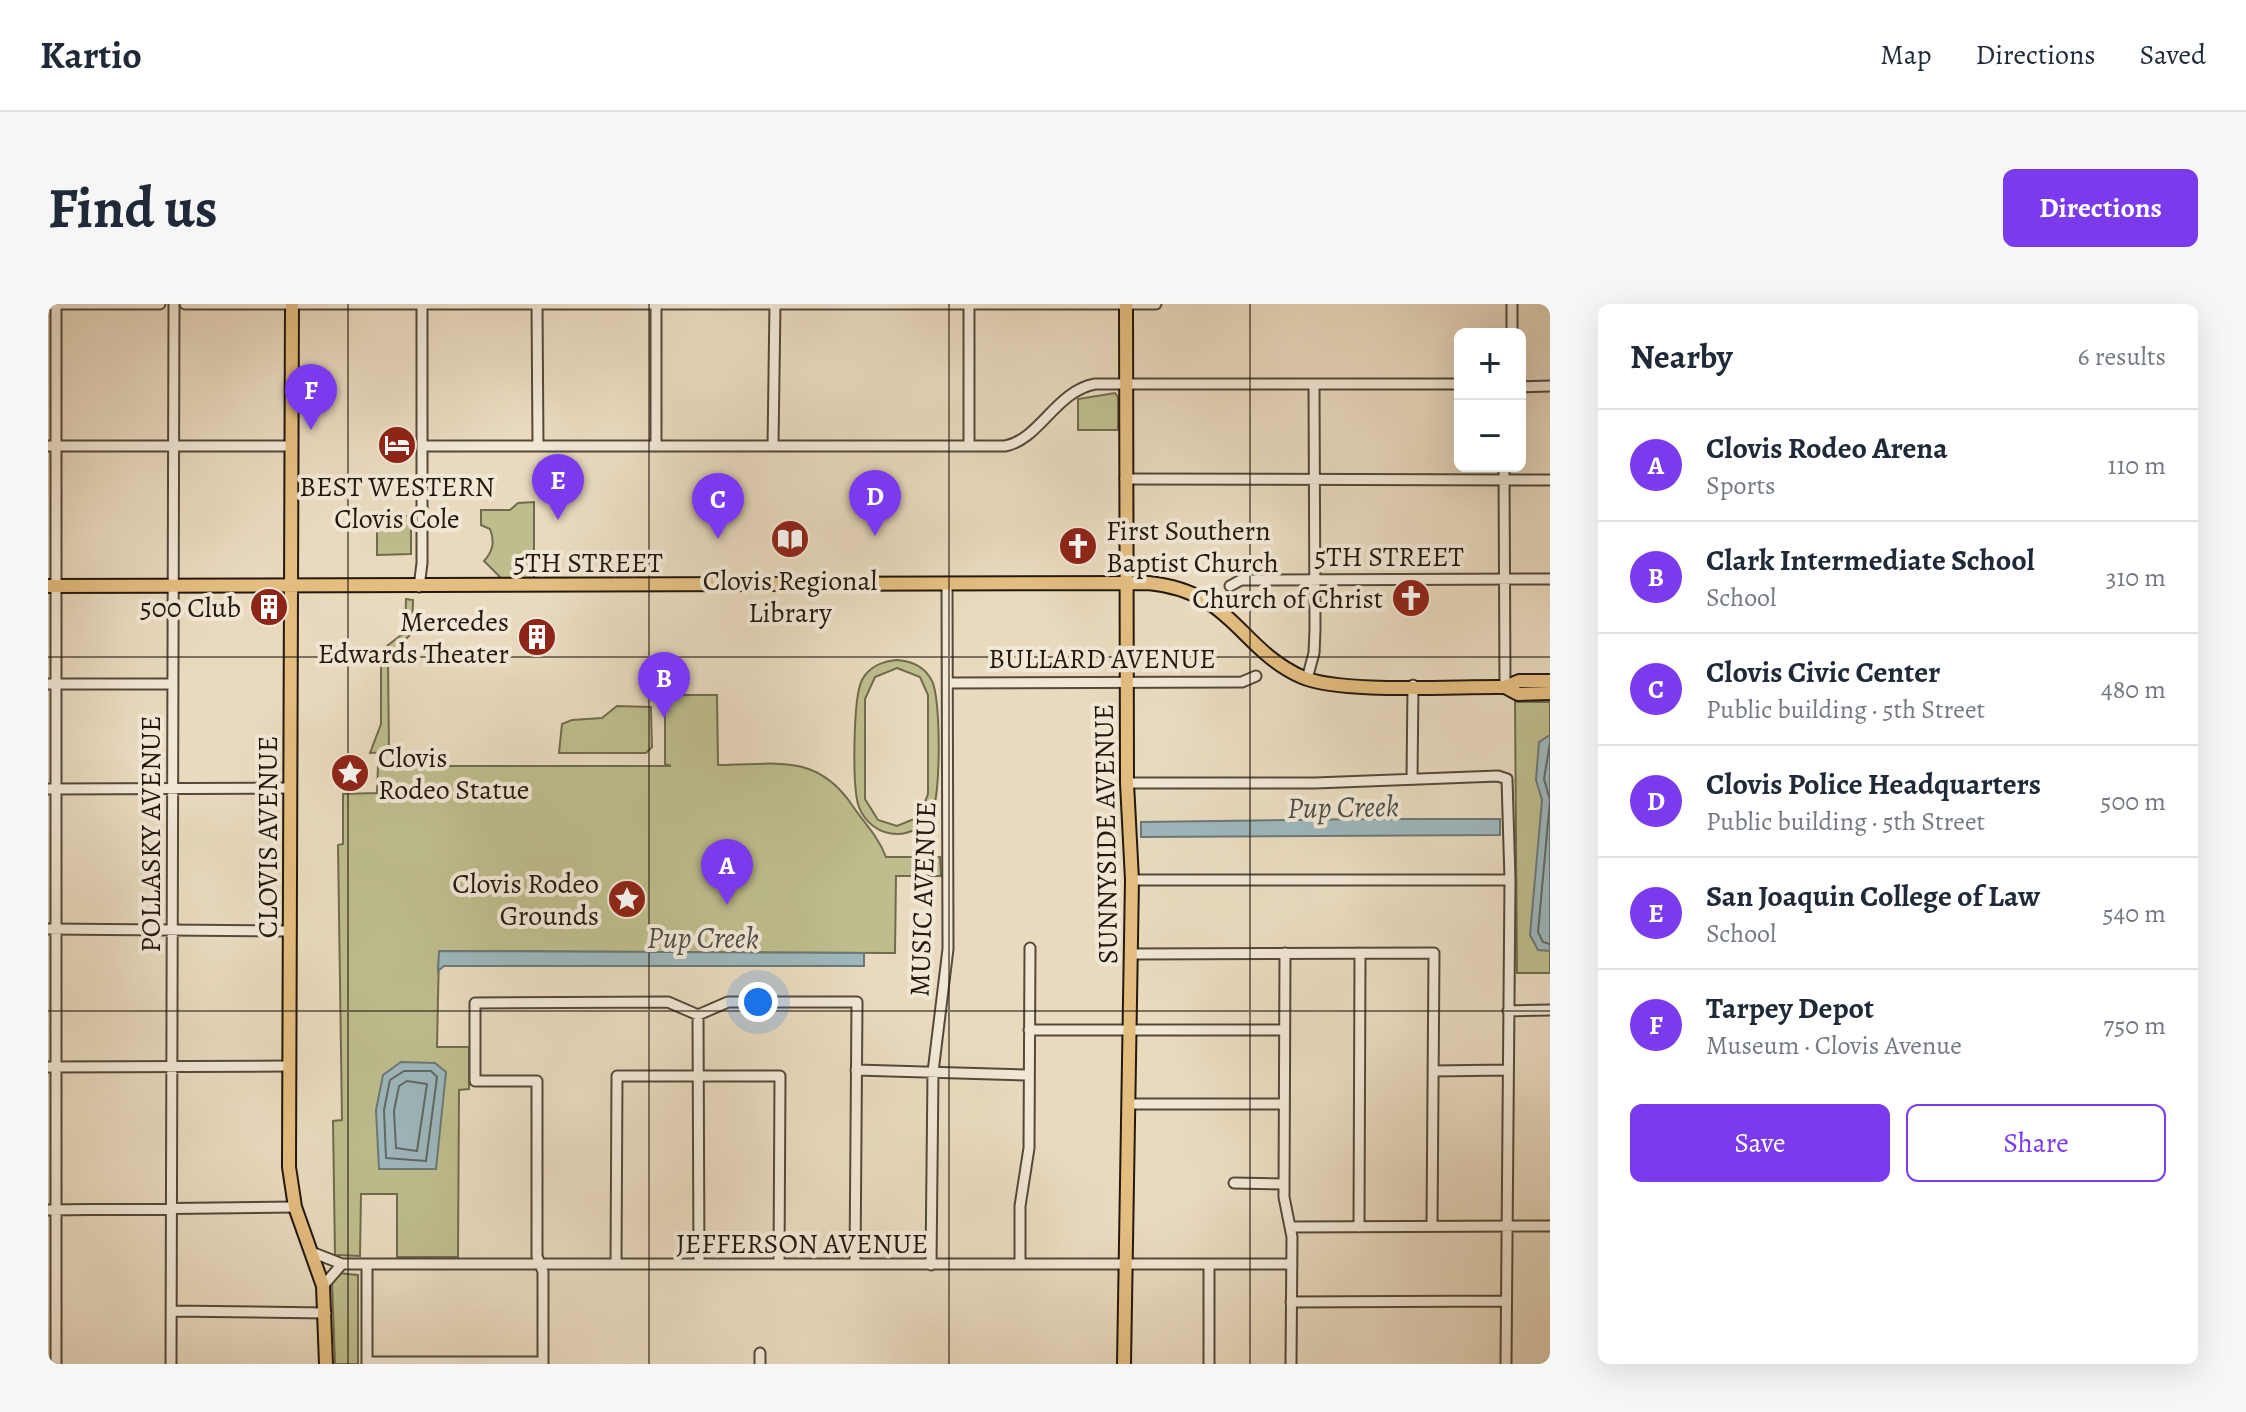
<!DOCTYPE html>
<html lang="en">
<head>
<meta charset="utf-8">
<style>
	body { margin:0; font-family:Alegreya,serif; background:#f6f6f7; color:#1f2937 }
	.controls { position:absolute; right:24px; top:24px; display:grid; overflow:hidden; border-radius:12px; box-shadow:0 8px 32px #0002 }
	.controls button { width:72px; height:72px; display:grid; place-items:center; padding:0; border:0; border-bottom:2px solid #e0e1e3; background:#fff; color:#1f2937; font:40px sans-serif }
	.you { position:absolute; left:710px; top:698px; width:28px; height:28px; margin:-20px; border:6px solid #fff; border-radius:50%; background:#1a73e8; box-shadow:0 0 0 12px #1a73e833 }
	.badge { display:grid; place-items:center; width:52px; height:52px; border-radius:50%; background:#7c3aed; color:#fff; font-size:26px; font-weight:700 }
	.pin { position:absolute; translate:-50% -66px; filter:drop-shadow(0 2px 4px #0008) }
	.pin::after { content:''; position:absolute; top:42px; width:28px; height:24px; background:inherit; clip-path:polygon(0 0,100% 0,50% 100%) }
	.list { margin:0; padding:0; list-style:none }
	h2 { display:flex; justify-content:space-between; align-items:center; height:104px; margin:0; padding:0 32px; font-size:34px }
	h2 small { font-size:26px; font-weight:400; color:#747a83 }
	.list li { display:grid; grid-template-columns:52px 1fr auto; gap:24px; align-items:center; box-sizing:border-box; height:112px; padding:0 32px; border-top:2px solid #e0e1e3 }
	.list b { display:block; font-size:30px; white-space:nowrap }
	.list p { margin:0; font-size:26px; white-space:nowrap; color:#747a83 }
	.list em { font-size:26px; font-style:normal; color:#747a83 }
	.actions { display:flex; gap:16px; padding:24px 32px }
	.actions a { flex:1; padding:18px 0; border:2px solid #7c3aed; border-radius:12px; text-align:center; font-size:28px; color:#7c3aed }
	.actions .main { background:#7c3aed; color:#fff }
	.map { position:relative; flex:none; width:1502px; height:1060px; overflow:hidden; border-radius:12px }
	header { display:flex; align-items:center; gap:48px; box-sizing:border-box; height:112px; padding:0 40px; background:#fff; border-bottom:2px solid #e0e1e3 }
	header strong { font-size:38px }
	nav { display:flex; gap:44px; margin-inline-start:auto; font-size:28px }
	.intro { display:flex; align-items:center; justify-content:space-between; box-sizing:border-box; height:192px; padding:0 48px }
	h1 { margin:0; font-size:56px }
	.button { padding:20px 36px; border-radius:12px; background:#7c3aed; color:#fff; font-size:28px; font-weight:700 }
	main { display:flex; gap:48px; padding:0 48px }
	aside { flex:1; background:#fff; border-radius:12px; box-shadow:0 8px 32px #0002 }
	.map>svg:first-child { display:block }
	.green { fill:#bebd8d; stroke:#706b4e; stroke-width:2; fill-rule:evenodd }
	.water { fill:#9db7bd; stroke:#6c7877; stroke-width:2 }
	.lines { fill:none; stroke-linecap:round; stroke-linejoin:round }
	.shore { stroke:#606866; stroke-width:2 }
	.minor-casing { stroke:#54493a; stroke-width:13 }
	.major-casing { stroke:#23190e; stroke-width:16 }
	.minor { stroke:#f1e7d5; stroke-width:9 }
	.major { stroke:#e4bd80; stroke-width:12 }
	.grid { fill:none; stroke:#23190e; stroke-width:2; stroke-opacity:0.55 }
	.labels { text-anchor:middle; stroke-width:8; stroke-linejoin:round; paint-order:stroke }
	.poi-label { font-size:28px; fill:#23190e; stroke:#f1e7d5; text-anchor:end }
	.street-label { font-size:28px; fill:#23190e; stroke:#f1e7d5 }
	.water-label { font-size:30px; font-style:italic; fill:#4e504b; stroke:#f1e7d5 }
</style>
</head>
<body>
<header>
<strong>Kartio</strong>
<nav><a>Map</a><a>Directions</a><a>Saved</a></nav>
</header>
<div class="intro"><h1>Find us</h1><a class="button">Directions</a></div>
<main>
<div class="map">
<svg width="1502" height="1060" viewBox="0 0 1502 1060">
	<rect width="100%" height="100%" fill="#e9dabf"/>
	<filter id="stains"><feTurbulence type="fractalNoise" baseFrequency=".0025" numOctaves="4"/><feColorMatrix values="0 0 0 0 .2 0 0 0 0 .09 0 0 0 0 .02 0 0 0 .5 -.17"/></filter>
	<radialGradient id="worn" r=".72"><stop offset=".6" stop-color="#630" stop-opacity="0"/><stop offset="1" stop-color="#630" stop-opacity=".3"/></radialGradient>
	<path class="green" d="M1067 89 1070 93V126H1030V95Z
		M486 198V274H453L436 257C445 247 447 238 442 225L433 221V206H462L470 199Z
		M329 212H363V250L329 251Z
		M358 295 365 296 364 329 340 353 341 448 322 449 333 420V351L335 345 357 328Z
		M849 356C864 357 877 363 884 377 893 394 893 492 884 509 877 522 863 530 849 530 832 530 817 519 811 503 804 485 805 393 814 376 821 363 835 357 849 356ZM849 364 872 373 880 391V490L871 513 849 522 830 516 817 495V395L827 373Z
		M617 391H669L670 461C727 461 768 448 804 501 816 519 830 532 838 553H892L893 572H848L847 649 391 647 389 743H421V785L411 786 410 953H349V890H313L312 952 287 951 285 817 294 816 290 541 295 540V490L329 489 330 462H623L617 460Z
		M1467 398H1502V669H1469Z
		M569 402 603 403 604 443 598 449H511L514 420 524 416 554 414Z
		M289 969 310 971V1060H287L284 978Z"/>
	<path class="water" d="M1502 431V647L1490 646 1482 631 1494 496 1488 476 1491 438Z
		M1321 515H1452V531L1093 533V518Z
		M391 647 816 649V662H396L390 667Z
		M353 758 387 759 398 768 388 865H331L328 806 335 771Z"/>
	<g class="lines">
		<path class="shore" d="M1502 439 1496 475 1502 496 1490 628 1495 638 1502 640
			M356 767H383L389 773 378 857 338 854 336 806 342 776Z
			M359 777 379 780 369 847 348 844 346 807 351 782Z"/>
		<defs>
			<path id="minor" d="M0 0H112
				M8 0V1060
				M137 0H1108
				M489 0 490 142
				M608 0V142
				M921 1V142
				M1464 30V0
				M1472 83 1502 82
				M0 142H244
				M374 142H957C991 136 1008 87 1047 80H1412
				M725 142 727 0
				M1456 162 1457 383
				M1077 175 1502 176
				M1182 282 1193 276 1502 275
				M371 283 374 259V1
				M1259 375 1266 349 1267 325 1266 80
				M900 379 1194 378 1208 372
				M0 380H125
				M1364 475 1365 381
				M1079 479H1267L1450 472 1459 475 1462 576 1458 1060
				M0 485 243 484
				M1084 576H1462
				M0 625 242 627
				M1237 649 1236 893 1244 933 1243 1060
				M1083 650 1386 649 1384 922
				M1460 707 1502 706
				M650 711 651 960
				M981 726H1236
				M0 763 242 762
				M808 766 980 771
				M1385 767 1459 766
				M1080 800H1236
				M1186 879 1236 880
				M0 906 247 903
				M1243 923 1502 922
				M1311 923 1312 649
				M266 949 294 960H1244
				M568 960 569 772H732L731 960
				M972 960V902L981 844 982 644
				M883 961 885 768 900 645 899 279
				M275 982 294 960
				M1243 998 1458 997
				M123 1007 278 1009
				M319 1058H495
				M123 1060 126 0
				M319 1060V960
				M495 1060V968L489 952V777H427V699L620 698 650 711 680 698H809L807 960
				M712 1060V1049
				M1161 1060V961"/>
			<path id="major" d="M244 0 241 863 247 903 275 982 278 1060
				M0 282 1100 279C1185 287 1191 345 1254 373 1292 390 1410 382 1457 383L1471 377H1502
				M1457 383 1470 390 1502 389
				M1076 1060 1084 576 1079 479 1078 0"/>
		</defs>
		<use href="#minor" class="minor-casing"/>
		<use href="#major" class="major-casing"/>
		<use href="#minor" class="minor"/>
		<use href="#major" class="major"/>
	</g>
	<path class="grid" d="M300 0V1060M601 0V1060M901 0V1060M1202 0V1060M0 353H1502M0 707H1502"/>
	<defs>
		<symbol id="hotel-disc" viewBox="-11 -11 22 22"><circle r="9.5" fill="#8f2418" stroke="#f1e7d5"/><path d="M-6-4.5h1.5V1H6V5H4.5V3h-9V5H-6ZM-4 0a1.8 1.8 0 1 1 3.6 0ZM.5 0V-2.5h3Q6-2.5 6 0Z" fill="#fff"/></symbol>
		<symbol id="library-disc" viewBox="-11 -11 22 22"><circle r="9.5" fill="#8f2418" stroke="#f1e7d5"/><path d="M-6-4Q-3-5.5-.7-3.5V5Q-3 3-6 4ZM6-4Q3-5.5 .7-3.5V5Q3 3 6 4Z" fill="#fff"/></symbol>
		<symbol id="church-disc" viewBox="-11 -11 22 22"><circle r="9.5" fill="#8f2418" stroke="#f1e7d5"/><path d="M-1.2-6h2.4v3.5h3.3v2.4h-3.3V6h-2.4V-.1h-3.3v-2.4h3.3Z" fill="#fff"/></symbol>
		<symbol id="building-disc" viewBox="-11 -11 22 22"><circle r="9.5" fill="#8f2418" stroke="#f1e7d5"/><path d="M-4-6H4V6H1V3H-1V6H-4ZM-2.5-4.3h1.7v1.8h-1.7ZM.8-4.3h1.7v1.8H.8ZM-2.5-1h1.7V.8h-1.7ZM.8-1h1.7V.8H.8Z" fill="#fff"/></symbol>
		<symbol id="sight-disc" viewBox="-11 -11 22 22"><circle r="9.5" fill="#8f2418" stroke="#f1e7d5"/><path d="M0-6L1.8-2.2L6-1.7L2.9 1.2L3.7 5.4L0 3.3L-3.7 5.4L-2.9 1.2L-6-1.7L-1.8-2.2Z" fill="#fff"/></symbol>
	</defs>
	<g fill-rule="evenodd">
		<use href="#hotel-disc" x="327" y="119" width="44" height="44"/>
		<use href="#library-disc" x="720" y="213" width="44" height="44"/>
		<use href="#church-disc" x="1008" y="220" width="44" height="44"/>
		<use href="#church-disc" x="1341" y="272" width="44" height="44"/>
		<use href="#building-disc" x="199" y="281" width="44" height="44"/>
		<use href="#building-disc" x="467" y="311" width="44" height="44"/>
		<use href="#sight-disc" x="280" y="447" width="44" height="44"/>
		<use href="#sight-disc" x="557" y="573" width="44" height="44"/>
	</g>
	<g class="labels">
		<g class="poi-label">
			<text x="349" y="192" text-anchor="middle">BEST WESTERN<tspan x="349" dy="32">Clovis Cole</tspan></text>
			<text x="1058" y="236" text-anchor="start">First Southern<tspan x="1058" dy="32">Baptist Church</tspan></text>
			<text x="742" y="286" text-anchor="middle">Clovis Regional<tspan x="742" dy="32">Library</tspan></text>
			<text x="1335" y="304">Church of Christ</text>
			<text x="193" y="313">500 Club</text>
			<text x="461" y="327">Mercedes<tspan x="461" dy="32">Edwards Theater</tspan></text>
			<text x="330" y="463" text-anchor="start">Clovis<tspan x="330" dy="32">Rodeo Statue</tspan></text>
			<text x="551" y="589">Clovis Rodeo<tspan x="551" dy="32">Grounds</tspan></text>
		</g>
		<g class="street-label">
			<text x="1341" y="262">5TH STREET</text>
			<text x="540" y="268">5TH STREET</text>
			<text x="1054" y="364">BULLARD AVENUE</text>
			<text transform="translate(102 530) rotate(-90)" y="10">POLLASKY AVENUE</text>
			<text transform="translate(1057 530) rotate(-91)" y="10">SUNNYSIDE AVENUE</text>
			<text transform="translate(219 533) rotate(-90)" y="10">CLOVIS AVENUE</text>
			<text transform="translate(874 595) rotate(-88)" y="10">MUSIC AVENUE</text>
			<text x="754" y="949">JEFFERSON AVENUE</text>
		</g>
		<g class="water-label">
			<text transform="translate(1295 503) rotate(-1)" y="10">Pup Creek</text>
			<text x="655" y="644">Pup Creek</text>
		</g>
	</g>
	<rect width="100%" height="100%" filter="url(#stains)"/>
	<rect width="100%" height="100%" fill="url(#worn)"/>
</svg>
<div class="controls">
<button>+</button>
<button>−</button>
</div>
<div class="you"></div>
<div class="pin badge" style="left:679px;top:601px">A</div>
<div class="pin badge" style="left:616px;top:414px">B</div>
<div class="pin badge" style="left:670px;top:235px">C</div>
<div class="pin badge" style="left:827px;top:232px">D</div>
<div class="pin badge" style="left:510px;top:216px">E</div>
<div class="pin badge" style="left:263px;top:126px">F</div>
</div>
<aside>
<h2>Nearby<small>6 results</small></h2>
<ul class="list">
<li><span class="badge">A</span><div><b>Clovis Rodeo Arena</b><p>Sports</p></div><em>110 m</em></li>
<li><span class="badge">B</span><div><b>Clark Intermediate School</b><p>School</p></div><em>310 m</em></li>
<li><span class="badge">C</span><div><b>Clovis Civic Center</b><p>Public building · 5th Street</p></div><em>480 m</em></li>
<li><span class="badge">D</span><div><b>Clovis Police Headquarters</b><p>Public building · 5th Street</p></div><em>500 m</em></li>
<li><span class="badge">E</span><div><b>San Joaquin College of Law</b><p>School</p></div><em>540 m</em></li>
<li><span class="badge">F</span><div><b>Tarpey Depot</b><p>Museum · Clovis Avenue</p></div><em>750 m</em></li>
</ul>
<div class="actions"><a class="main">Save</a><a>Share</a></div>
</aside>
</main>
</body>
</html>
